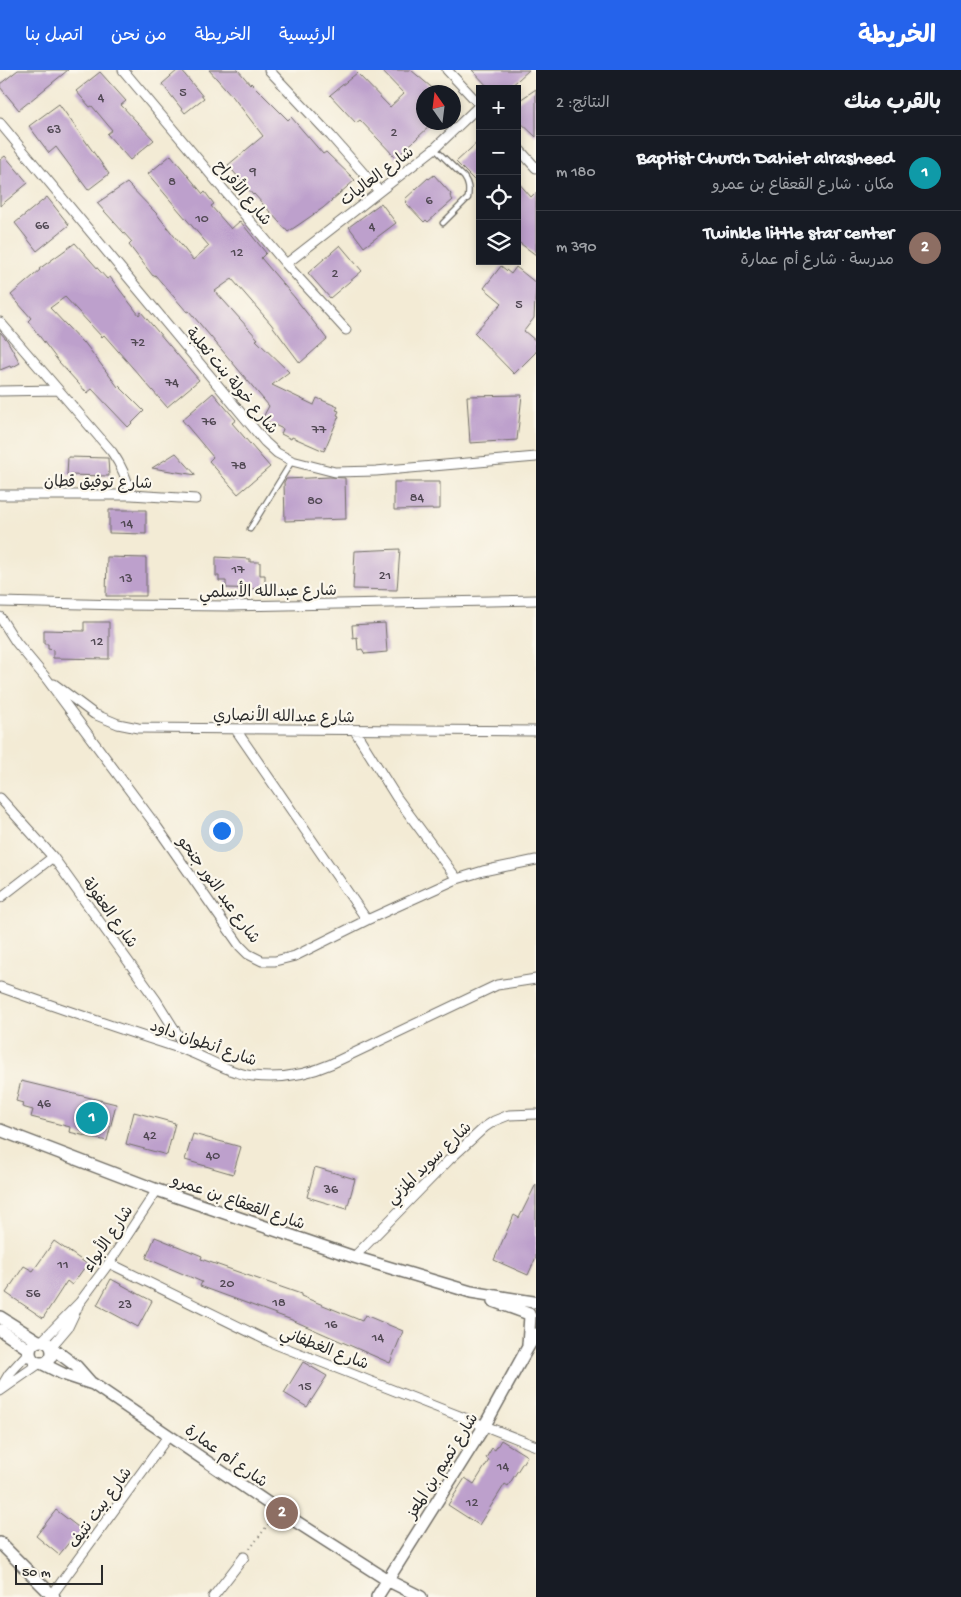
<!DOCTYPE html>
<html lang="ar">
<head>
<meta charset="utf-8">
<style>
	body { margin:0; font-family:"Gochi Hand","Playpen Sans Arabic",sans-serif; background:#242831; color:#f1f3f6; direction:rtl }
	.controls { position:absolute; right:15px; top:15px; display:grid; overflow:hidden; border-radius:0px; box-shadow:0 2px 8px #0003 }
	.controls button { width:45px; height:45px; display:grid; place-items:center; padding:0; border:0; border-bottom:1px solid #363941; background:#171b24; color:#f1f3f6; font:25px sans-serif }
	.compass { position:absolute; left:416px; top:15px; width:45px; height:45px; border-radius:50%; background:#171b24; box-shadow:0 2px 8px #0003; rotate:346deg }
	.scale { position:absolute; left:15px; bottom:12px; width:88px; box-sizing:border-box; padding-left:5px; border:2px solid #2b2b2b; border-top:0; font-size:14px; line-height:18px; white-space:nowrap; color:#2b2b2b; -webkit-text-stroke:4px #fbf7ec; paint-order:stroke }
	.you { position:absolute; left:221px; top:760px; width:18px; height:18px; margin:-12px; border:4px solid #fff; border-radius:50%; background:#1a73e8; box-shadow:0 0 0 8px #1a73e833 }
	.badge { display:grid; place-items:center; width:32px; height:32px; border-radius:50%; background:#2563eb; color:#fff; font-size:16px; font-weight:700 }
	.pin { position:absolute; translate:-50% -50%; border:2px solid #fff; box-shadow:0 1px 5px #0006 }
	.list { margin:0; padding:0; list-style:none }
	h2 { display:flex; justify-content:space-between; align-items:center; height:65px; margin:0; padding:0 20px; font-size:21px }
	h2 small { font-size:16px; font-weight:400; color:#9ea1a6 }
	.list li { display:grid; grid-template-columns:32px 1fr auto; gap:15px; align-items:center; box-sizing:border-box; height:75px; padding:0 20px; border-top:1px solid #363941 }
	.list b { display:block; font-size:19px; white-space:nowrap }
	.list p { margin:0; font-size:16px; white-space:nowrap; color:#9ea1a6 }
	.list em { font-size:16px; font-style:normal; color:#9ea1a6 }
	.icon { flex:none; width:28px; height:28px; fill:none; stroke:currentColor; stroke-width:2; stroke-linecap:round; stroke-linejoin:round }
	.map { position:relative; flex:none; width:536px; height:1527px; overflow:hidden; direction:ltr }
	header { display:flex; align-items:center; gap:30px; box-sizing:border-box; height:70px; padding:0 25px; background:#2563eb; color:#fff }
	header strong { font-size:24px }
	nav { display:flex; gap:28px; margin-inline-start:auto; font-size:18px }
	main { display:flex }
	aside { flex:1; background:#171b24 }
	.map>svg:first-child { display:block }
	.building { fill:#bda0cc }
	.lines { fill:none; stroke-linecap:round; stroke-linejoin:round }
	.service-casing { stroke:#716e66; stroke-width:7 }
	.minor-casing { stroke:#716e66; stroke-width:11 }
	.tertiary-casing { stroke:#716e66; stroke-width:14 }
	.path { stroke:#716e66; stroke-width:2; stroke-dasharray:1 4; stroke-linecap:butt }
	.service { stroke:#fff; stroke-width:4.5 }
	.minor { stroke:#fff; stroke-width:9 }
	.tertiary { stroke:#fff; stroke-width:11 }
	.labels { text-anchor:middle; stroke-width:4.5; stroke-linejoin:round; paint-order:stroke }
	.number-label { font-size:14px; fill:#504853 }
	.street-label { font-size:16px; fill:#2b2b2b; stroke:#fbf7ec }
</style>
</head>
<body>
<header>
<strong>الخريطة</strong>
<nav><a>الرئيسية</a><a>الخريطة</a><a>من نحن</a><a>اتصل بنا</a></nav>
</header>
<main>
<aside>
<h2>بالقرب منك<small>النتائج: 2</small></h2>
<ul class="list">
<li><span class="badge" style="background:#0f9aa8">1</span><div><b>Baptist Church Dahiet alrasheed</b><p>مكان · شارع القعقاع بن عمرو</p></div><em>180 m</em></li>
<li><span class="badge" style="background:#8d6e63">2</span><div><b>Twinkle little star center</b><p>مدرسة · شارع أم عمارة</p></div><em>390 m</em></li>
</ul>
</aside>
<div class="map">
<svg width="536" height="1527" viewBox="0 0 536 1527">
	<rect width="100%" height="100%" fill="#fbf7ec"/>
	<filter id="ink" filterUnits="userSpaceOnUse"><feTurbulence type="fractalNoise" baseFrequency=".02" numOctaves="2"/><feDisplacementMap in="SourceGraphic" scale="10" xChannelSelector="R" yChannelSelector="G"/><feConvolveMatrix kernelMatrix="1 2 1 2 8 2 1 2 1" color-interpolation-filters="sRGB"/></filter>
	<filter id="wash" filterUnits="userSpaceOnUse"><feTurbulence type="fractalNoise" baseFrequency=".0096" numOctaves="4" result="noise"/><feDisplacementMap in="SourceGraphic" scale="20" xChannelSelector="R" yChannelSelector="G"/><feGaussianBlur stdDeviation="1.12" result="paint"/><feColorMatrix in="noise" values="0 0 0 0 0 0 0 0 0 0 0 0 0 0 0 0 0 1.4 0 .05"/><feComposite in="paint" operator="in"/></filter>
	<g filter="url(#wash)">
		<rect width="100%" height="100%" fill="#f3ebd5"/>
		<g id="blocks">
			<path class="building" d="M18 0H68L19 40 0 17V14Z
				M178 0H181L204 28 185 43 162 14Z
				M209 0H238L250 14 251 13 288 50 291 47 323 84 326 82 355 110 323 138 288 162 254 124 253 125 228 95 263 66 233 27Z
				M381 0H411L437 22H424V52H434L396 88 360 50 356 53 330 25 357 3 390 37 404 24Z
				M472 0H529L508 19H490Z
				M100 2 126 31 121 35 154 70 130 90 107 64 112 60 92 36 90 37 76 21Z
				M536 19V67L517 49V32Z
				M59 34 109 104 88 120 56 77 49 83 29 56Z
				M480 70V116L456 92Z
				M171 85 203 124 205 122 214 134 211 136 231 159 240 151 266 183 261 188 295 228 327 269 300 293 271 254 232 209 215 221 258 269 256 270 289 302 272 315 314 335 317 328 338 337 336 340 339 341 337 345 339 346 324 381 292 367 291 369 281 364 283 359 262 349 269 336 189 241 187 242 155 205 153 206 129 175 132 172 97 133 127 113 156 143 193 190 209 176 148 104Z
				M5 86 28 113 0 136V90Z
				M434 105 451 124 450 126 453 130 428 152 426 150 424 152 406 133 407 132 405 129 428 108 429 109Z
				M517 111 531 127 536 122V185L517 171Z
				M47 127 69 155 37 181 15 153Z
				M381 133 396 153 364 177 349 157Z
				M75 173 107 209 110 207 139 245 141 242 199 310 167 337 104 265 102 267 65 227 50 238 83 273 84 272 118 317 119 316 144 341 128 357 92 319 87 323 59 292 28 251 31 248 11 225 40 200 39 199Z
				M340 175 362 201 330 228 308 203Z
				M501 196 511 204 516 197 536 213 534 248 524 261 536 271V282L514 304 474 263 502 233 484 218Z
				M0 262 7 270 20 293 11 298 10 296 0 300Z
				M213 323 236 350 232 353 270 397 238 424 209 391 213 387 182 350Z
				M522 325 517 370 470 373 467 326Z
				M176 383 196 405 152 398Z
				M68 387 108 388 109 406 67 405Z
				M330 407 345 408 346 449 285 451 284 412 286 409Z
				M394 412H440V439L394 440Z
				M109 440H146V464L109 463Z
				M400 479 397 520 353 519 355 481Z
				M107 487 146 488V526H106Z
				M216 487 250 489V492H260V505H265V519L226 518V511H219V506H216Z
				M84 552H109V589L53 588V580L48 579V574H44V560L84 561Z
				M385 553 387 582 365 584 362 579 358 580 357 567 353 568 352 555Z
				M21 1011 116 1034 107 1071 69 1062 70 1057 31 1047 33 1040 22 1037 23 1033 16 1031Z
				M134 1042 175 1053 167 1085 126 1074Z
				M193 1064 241 1077 233 1104 185 1090Z
				M315 1097 355 1109 347 1139 307 1127Z
				M536 1114V1187L528 1205 494 1190 514 1145 519 1148Z
				M155 1167 202 1186 201 1189 301 1224V1226L362 1251 365 1245 403 1261 390 1293 292 1250 200 1216 202 1212 146 1188Z
				M54 1171 87 1194 72 1215 67 1211 43 1248 6 1223 24 1196 33 1201Z
				M111 1209 152 1231 138 1257 97 1235Z
				M303 1292 327 1306 307 1337 284 1323Z
				M501 1370 527 1386 508 1416 505 1414 479 1455 448 1435 465 1408 474 1414 489 1390 486 1388 492 1378 495 1380Z
				M56 1440 82 1460 73 1472 71 1470 59 1485 36 1466Z"/>
		</g>
	</g>
	<g filter="url(#ink)">
		<use href="#blocks" fill-opacity="0" stroke="#716e66" stroke-width="1"/>
		<g class="lines">
			<defs>
				<path id="service" d="M435 79 464 107C469 114 469 119 468 128L443 153
					M250 459 292 391"/>
				<path id="minor" d="M123 0 286 194 346 260
					M269 0 331 66 379 121
					M0 53 265 372 277 383 292 391 335 402 376 401 536 387
					M517 77 536 98
					M286 194 434 79 480 35 447 0
					M0 252 112 382C121 395 127 408 131 425
					M0 321 58 320
					M0 425H131L196 429
					M0 532 122 535 230 536 536 530
					M0 547 16 572 46 608 157 757 240 876 248 884 262 891H275L295 886 367 850 457 809 483 801 536 790
					M54 614 94 644 118 654 138 658 536 661
					M236 660 367 850
					M355 661 397 728 457 809
					M0 728 53 787 156 930 188 981
					M0 828 53 787
					M0 917C61 939 123 960 185 980 207 988 229 1003 253 1006 280 1009 306 1005 331 994L497 915 536 909
					M354 1187 449 1090 485 1057 494 1051 509 1045 536 1044
					M109 1193 270 1272 536 1376
					M42 1271 80 1232 109 1193 157 1120
					M51 1277 68 1257 78 1236
					M0 1319 9 1304 30 1281
					M0 1321 40 1293
					M52 1525 169 1365
					M213 1527 244 1487"/>
				<path id="tertiary" d="M0 1060 157 1120 354 1187 471 1222 533 1232
					M493 1231 529 1244
					M0 1247 38 1271
					M0 1260 30 1280
					M30 1282a11 11 0 1 1 22 0a11 11 0 1 1-22 0Z
					M528 1275 530 1246
					M52 1278 76 1296 91 1313
					M41 1293 63 1304 93 1314 278 1440 389 1511 421 1527
					M0 1473 54 1527
					M377 1527 485 1355 528 1277 536 1264"/>
			</defs>
			<use href="#service" class="service-casing"/>
			<use href="#minor" class="minor-casing"/>
			<use href="#tertiary" class="tertiary-casing"/>
			<path class="path" d="M250 1479 272 1449"/>
			<use href="#service" class="service"/>
			<use href="#minor" class="minor"/>
			<use href="#tertiary" class="tertiary"/>
		</g>
	</g>
	<g class="labels">
		<g class="number-label">
			<text x="183" y="26">5</text>
			<text x="101" y="31">4</text>
			<text x="54" y="63">63</text>
			<text x="394" y="66">2</text>
			<text x="253" y="105">9</text>
			<text x="172" y="115">8</text>
			<text x="429" y="134">6</text>
			<text x="202" y="152">10</text>
			<text x="42" y="159">66</text>
			<text x="372" y="160">4</text>
			<text x="237" y="186">12</text>
			<text x="335" y="207">2</text>
			<text x="519" y="238">5</text>
			<text x="138" y="276">72</text>
			<text x="172" y="316">74</text>
			<text x="209" y="355">76</text>
			<text x="319" y="363">77</text>
			<text x="239" y="399">78</text>
			<text x="417" y="431">84</text>
			<text x="315" y="434">80</text>
			<text x="127" y="457">14</text>
			<text x="238" y="503">17</text>
			<text x="385" y="509">21</text>
			<text x="126" y="512">13</text>
			<text x="97" y="575">12</text>
			<text x="44" y="1037">46</text>
			<text x="150" y="1069">42</text>
			<text x="213" y="1089">40</text>
			<text x="331" y="1123">36</text>
			<text x="63" y="1198">11</text>
			<text x="227" y="1217">20</text>
			<text x="33" y="1227">56</text>
			<text x="279" y="1236">18</text>
			<text x="125" y="1238">23</text>
			<text x="331" y="1258">16</text>
			<text x="378" y="1271">14</text>
			<text x="305" y="1320">15</text>
			<text x="503" y="1400">14</text>
			<text x="472" y="1436">12</text>
		</g>
		<g class="street-label">
			<text transform="translate(376 105) rotate(-37)" y="6">شارع العاليات</text>
			<text transform="translate(244 122) rotate(50)" y="6">شارع الأفراح</text>
			<text transform="translate(233 310) rotate(50)" y="6">شارع خولة بنت ثعلبة</text>
			<text transform="translate(98 411) rotate(1)" y="6">شارع توفيق قطان</text>
			<text transform="translate(268 520) rotate(-1)" y="6">شارع عبدالله الأسلمي</text>
			<text transform="translate(284 645) rotate(1)" y="6">شارع عبدالله الأنصاري</text>
			<text transform="translate(220 819) rotate(54)" y="6">شارع عبد النور جنحو</text>
			<text transform="translate(111 842) rotate(54)" y="6">شارع العفولة</text>
			<text transform="translate(204 972) rotate(19)" y="6">شارع أنطوان داود</text>
			<text transform="translate(428 1092) rotate(-44)" y="6">شارع سويد المزني</text>
			<text transform="translate(239 1131) rotate(19)" y="6">شارع القعقاع بن عمرو</text>
			<text transform="translate(107 1168) rotate(-56)" y="6">شارع الأبواء</text>
			<text transform="translate(325 1277) rotate(21)" y="6">شارع الغطفاني</text>
			<text transform="translate(227 1385) rotate(35)" y="6">شارع أم عمارة</text>
			<text transform="translate(441 1395) rotate(-58)" y="6">شارع تميم بن المعز</text>
			<text transform="translate(99 1437) rotate(-54)" y="6">شارع بيت نتيف</text>
		</g>
	</g>
</svg>
<div class="controls">
<button>+</button>
<button>−</button>
<button><svg class="icon" aria-label="locate" viewBox="0 0 24 24"><circle cx="12" cy="12" r="6"/><path d="M12 2v4M12 18v4M2 12h4M18 12h4"/></svg></button>
<button><svg class="icon" aria-label="layers" viewBox="0 0 24 24"><path d="M12 4l9 5-9 5-9-5zM3 14l9 5 9-5"/></svg></button>
</div>
<svg class="compass" viewBox="-18 -18 36 36"><path d="M0-13l5 13h-10z" fill="#e53935"/><path d="M0 13l5-13h-10z" fill="#9ea1a6"/></svg>
<div class="scale">50 m</div>
<div class="you"></div>
<div class="pin badge" style="left:92px;top:1048px;background:#0f9aa8">1</div>
<div class="pin badge" style="left:282px;top:1443px;background:#8d6e63">2</div>
</div>
</main>
</body>
</html>
